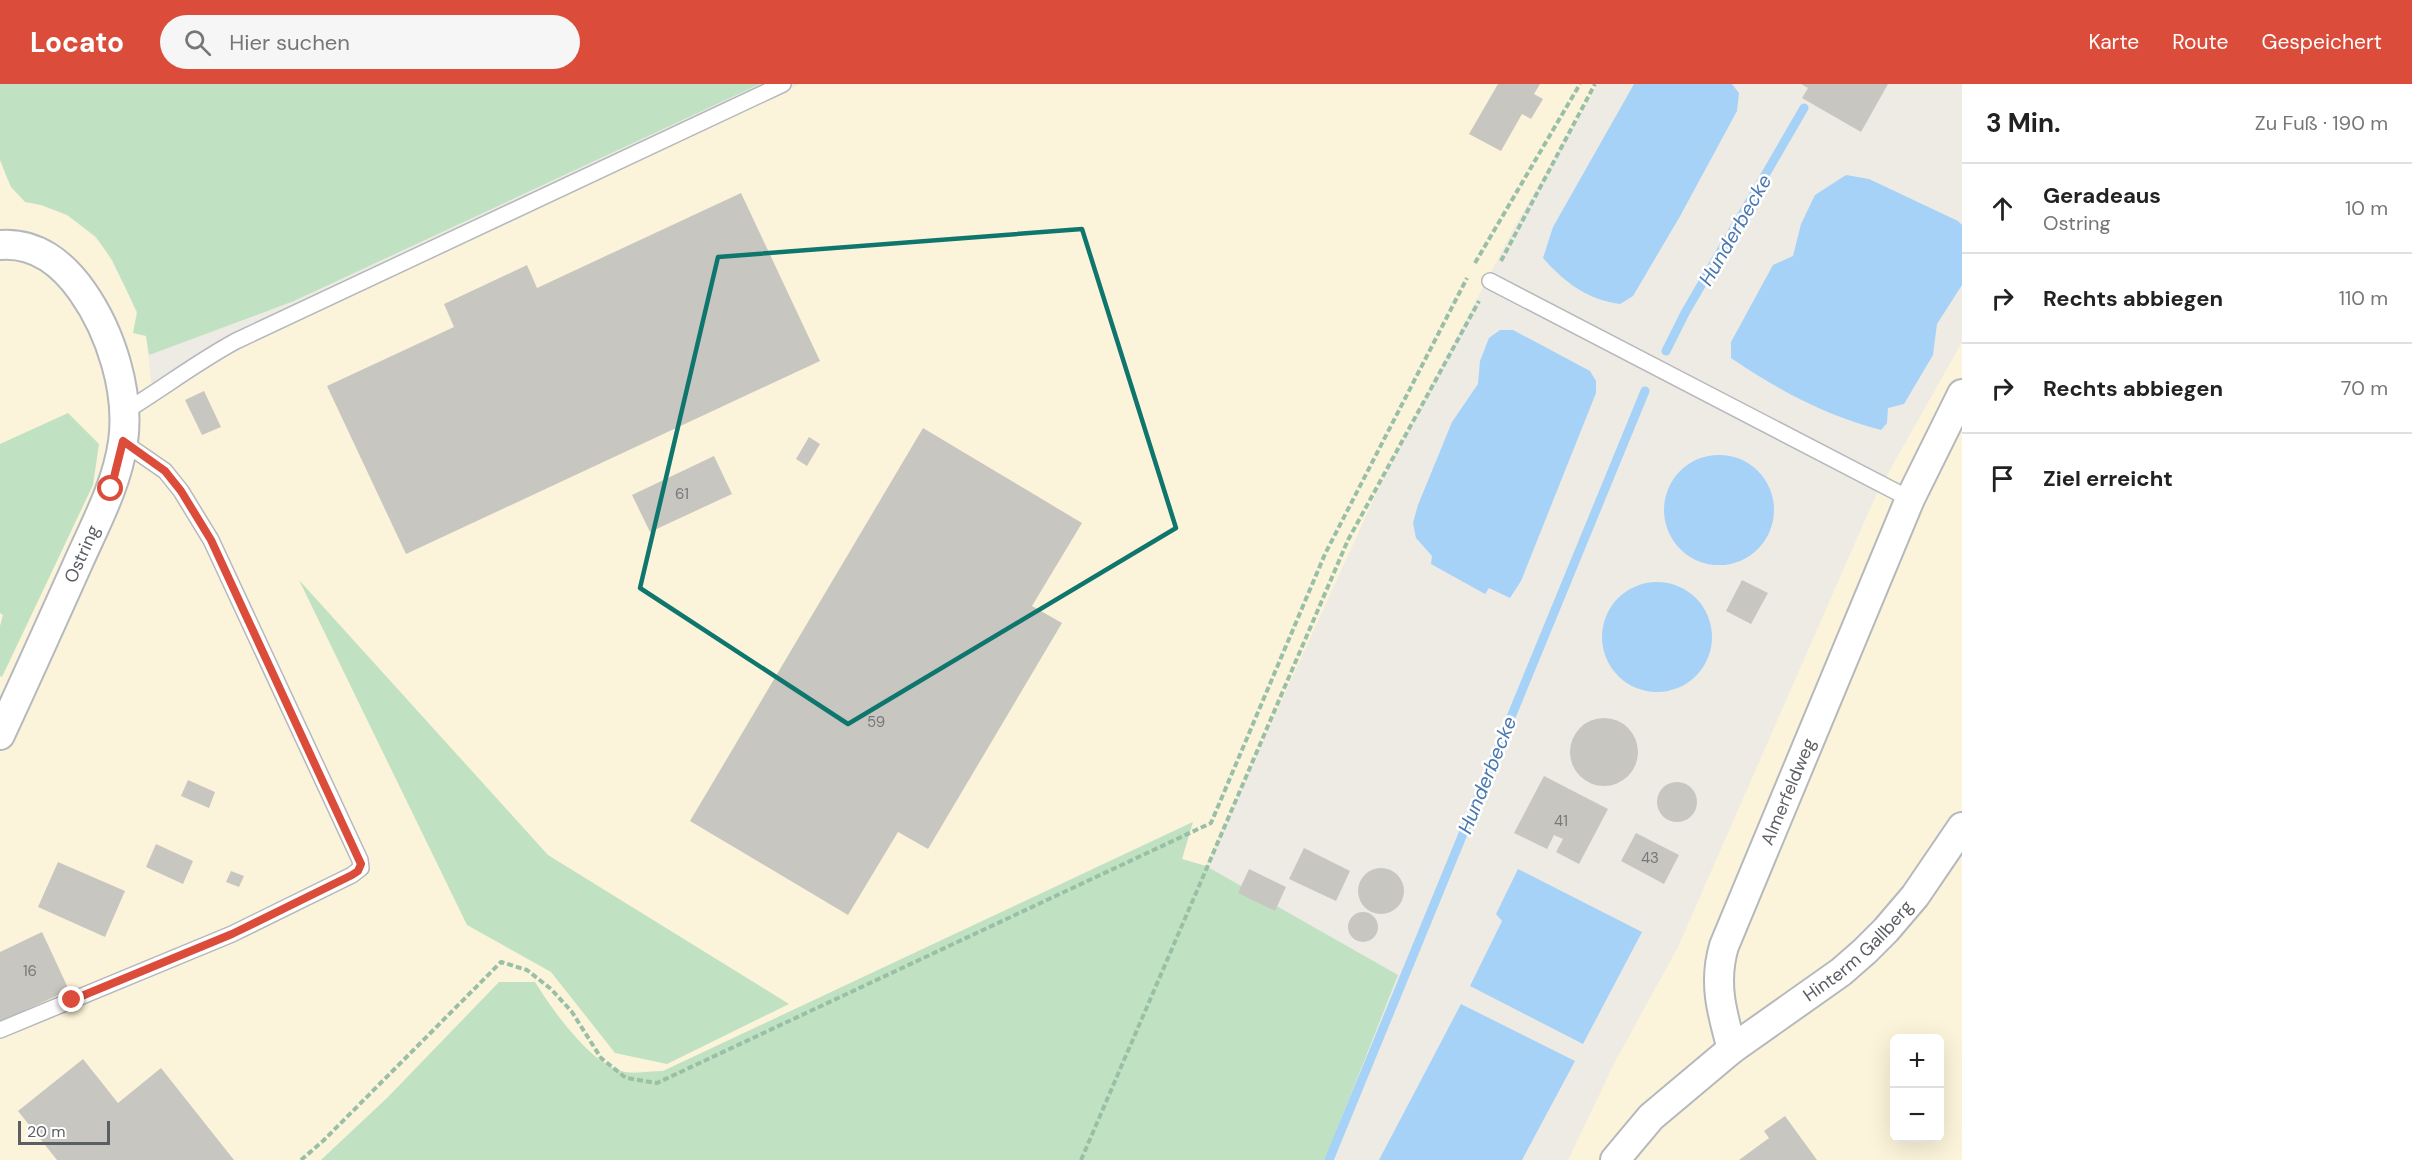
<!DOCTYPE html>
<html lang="de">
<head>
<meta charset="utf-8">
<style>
	body { margin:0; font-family:"DM Sans",sans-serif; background:#f6f6f6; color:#222 }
	.controls { position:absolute; right:18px; bottom:18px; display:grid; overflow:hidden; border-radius:9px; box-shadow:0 6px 24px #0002 }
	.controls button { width:54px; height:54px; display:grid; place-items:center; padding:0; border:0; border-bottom:2px solid #e0e0e0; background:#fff; color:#222; font:30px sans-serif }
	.scale { position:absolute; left:18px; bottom:15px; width:92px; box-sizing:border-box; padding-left:6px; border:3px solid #5b5e62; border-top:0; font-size:16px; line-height:21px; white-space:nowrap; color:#5b5e62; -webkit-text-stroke:4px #fff; paint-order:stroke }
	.stop { position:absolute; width:18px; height:18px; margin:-14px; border:4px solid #db4d3a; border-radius:50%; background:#fff }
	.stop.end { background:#db4d3a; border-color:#fff; box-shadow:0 2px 6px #0008 }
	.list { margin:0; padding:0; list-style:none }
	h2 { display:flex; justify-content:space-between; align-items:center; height:78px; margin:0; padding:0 24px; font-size:26px }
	h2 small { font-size:20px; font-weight:400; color:#767676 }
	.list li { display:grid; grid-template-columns:39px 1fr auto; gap:18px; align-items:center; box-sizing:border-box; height:90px; padding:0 24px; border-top:2px solid #e0e0e0 }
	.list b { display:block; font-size:22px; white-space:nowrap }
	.list p { margin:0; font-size:20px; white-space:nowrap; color:#767676 }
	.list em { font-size:20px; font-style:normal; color:#767676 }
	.icon { flex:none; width:33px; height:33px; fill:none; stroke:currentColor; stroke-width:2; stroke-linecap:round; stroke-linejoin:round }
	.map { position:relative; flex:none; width:1962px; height:1076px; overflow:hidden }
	header { display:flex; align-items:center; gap:36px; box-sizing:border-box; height:84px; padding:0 30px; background:#db4d3a; color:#fff }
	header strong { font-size:28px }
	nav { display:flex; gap:33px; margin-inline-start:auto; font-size:21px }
	.search { width:420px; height:54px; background:#f6f6f6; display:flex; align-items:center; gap:15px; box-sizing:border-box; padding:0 21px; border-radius:33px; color:#767676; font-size:22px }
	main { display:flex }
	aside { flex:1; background:#fff }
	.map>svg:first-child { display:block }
	.commercial { fill:#fbf4da; fill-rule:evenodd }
	.green { fill:#c1e2c2 }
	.water { fill:#a7d2f8 }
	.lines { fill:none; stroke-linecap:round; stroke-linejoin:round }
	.stream { stroke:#a7d2f8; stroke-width:9 }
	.building { fill:#c8c6c0 }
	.lane-casing { stroke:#b5b8bc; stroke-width:18 }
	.street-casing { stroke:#b5b8bc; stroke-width:32 }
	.path { stroke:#99c0a6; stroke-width:4; stroke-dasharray:6 3; stroke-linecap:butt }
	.lane { stroke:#fff; stroke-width:15 }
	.street { stroke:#fff; stroke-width:28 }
	.route { stroke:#db4d3a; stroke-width:8 }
	.marked { fill:none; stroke:#0f766e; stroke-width:4.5; stroke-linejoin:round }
	.labels { text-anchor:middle; stroke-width:5; stroke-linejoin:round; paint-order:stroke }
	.number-label { font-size:15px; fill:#76787a }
	.street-label { font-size:18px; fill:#5b5e62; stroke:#fff }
	.water-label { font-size:20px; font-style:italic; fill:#4978b1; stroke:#fff }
</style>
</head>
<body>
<header>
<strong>Locato</strong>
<div class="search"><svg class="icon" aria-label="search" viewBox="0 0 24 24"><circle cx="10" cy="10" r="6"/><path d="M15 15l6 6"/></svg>Hier suchen</div>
<nav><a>Karte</a><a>Route</a><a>Gespeichert</a></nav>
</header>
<main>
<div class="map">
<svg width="1962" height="1076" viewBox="0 0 1962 1076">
	<rect width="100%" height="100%" fill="#edebe3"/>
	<path class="commercial" d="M800 0H1598L1515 142 1383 395 1206 782 1182 775 1192 738 663 987 624 988 593 972 552 926 535 898 387 1014 321 1076H0V76L7 95 25 118 41 121 67 131 83 142 104 163 125 202 146 252 153 315 186 286Z
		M1962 258V1076H1568L1616 976 1678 863 1877 409ZM1894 954H1940V1054H1894Z"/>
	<path class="green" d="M0 0H760L294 217 149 271 146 252 133 249 137 228 112 176 96 153 67 131 41 121 25 118 11 103 0 76Z
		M68 329 99 360 93 401 2 593 0 592V542L3 531 0 529V360Z
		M299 496 548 771 789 920 667 980 615 969 551 888 467 841Z
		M1193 738 1182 775 1206 782 1398 891 1325 1076H321L387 1014 499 898H535C552 925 591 982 625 988 636 990 651 987 663 987Z"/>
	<path class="water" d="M1634 0H1732L1739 9 1737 27 1679 134 1633 212 1620 220C1588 216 1564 198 1543 174L1553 143Z
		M1846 91 1869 95 1958 137 1962 141V201L1937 240 1933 271 1904 320 1888 324 1887 339 1881 346C1827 332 1776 305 1731 274V258L1773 181 1793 172 1801 140 1815 111Z
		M1500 246H1513L1590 287 1596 297V309L1521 497 1510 514 1489 504 1485 510 1431 480 1432 472 1416 454 1413 439 1418 421 1452 338 1478 300 1480 277 1489 254Z
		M1664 426a55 55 0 1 1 110 0a55 55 0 1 1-110 0Z
		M1602 553a55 55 0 1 1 110 0a55 55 0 1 1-110 0Z
		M1518 785 1642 848 1583 960 1470 902 1502 837 1496 830Z
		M1461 920 1575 977 1522 1076H1379Z"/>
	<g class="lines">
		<path class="stream" d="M1666 267 1685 229 1804 24
			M1329 1076 1645 307"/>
	</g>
	<path class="building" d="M1498 0H1540L1534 10 1543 15 1531 35 1522 30 1501 67 1469 50Z
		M1801 0H1888L1861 48 1802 14 1808 4Z
		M741 109 820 277 406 470 327 302 454 243 444 220 527 181 537 204Z
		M204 307 221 343 202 351 185 316Z
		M923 344 1082 439 1032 522 1062 539 928 765 898 748 848 831 690 737Z
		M809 353 820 360 807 382 796 375Z
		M714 372 732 410 650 448 632 411Z
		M1742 496 1768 509 1751 540 1726 527Z
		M1570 668a34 34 0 1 1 68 0a34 34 0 1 1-68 0Z
		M1544 692 1608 725 1579 780 1556 768 1563 755 1554 751 1547 765 1514 749Z
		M188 696 215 708 209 724 181 712Z
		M1657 718a20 20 0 1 1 40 0a20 20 0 1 1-40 0Z
		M1636 749 1679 771 1664 800 1621 777Z
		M156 760 193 777 183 800 146 783Z
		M1304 764 1350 787 1336 817 1289 795Z
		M58 778 125 807 105 853 38 823Z
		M1358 807a23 23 0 1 1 46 0a23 23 0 1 1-46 0Z
		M1249 785 1286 803 1275 827 1238 809Z
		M231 787 244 792 239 803 226 798Z
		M1348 843a15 15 0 1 1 30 0a15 15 0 1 1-30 0Z
		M42 848 69 906 0 938V868Z
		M83 975 118 1019 161 984 234 1076H57L18 1027Z
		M1785 1032 1817 1076H1739L1769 1054 1764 1047Z"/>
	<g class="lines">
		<defs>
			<path id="lane" d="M1490 197 1910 415
				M124 328C162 305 197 278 236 257L783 0
				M0 946 232 850 352 791 361 784 360 776 211 456 181 407 165 387 123 358"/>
			<g id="street">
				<path d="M0 161C36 158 63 180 82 207 111 248 130 308 123 358 117 400 96 439 79 477 53 535 27 593 0 651"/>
				<path id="s1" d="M1732 965C1722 929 1713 899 1724 862L1910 415 1962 310"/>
				<path id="s2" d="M1615 1076 1651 1033 1732 965 1841 888 1865 867 1886 846 1915 812 1962 743"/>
			</g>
		</defs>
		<use href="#lane" class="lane-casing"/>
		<use href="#street" class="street-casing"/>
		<path class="path" d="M1501 177 1595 0
			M1475 179 1580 0
			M301 1076 323 1057 501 878 527 886 551 905 572 928 601 974 626 994 657 999 1211 739 1325 470 1467 194
			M1081 1076 1348 456 1479 217"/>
		<use href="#lane" class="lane"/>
		<use href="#street" class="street"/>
	</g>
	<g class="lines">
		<path class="route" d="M72 916 232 850 352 791 358 787 361 780 211 456 181 407 165 387 123 357 111 405"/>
	</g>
	<path class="marked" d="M1082 145 1176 444 848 640 640 504 718 173Z"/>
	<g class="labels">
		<g class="number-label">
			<text x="682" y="415">61</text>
			<text x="876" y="643">59</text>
			<text x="1561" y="742">41</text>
			<text x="1650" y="779">43</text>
			<text x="30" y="892">16</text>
		</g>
		<g class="street-label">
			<text transform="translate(82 470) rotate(-66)" y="6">Ostring</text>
			<text dy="6" stroke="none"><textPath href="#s1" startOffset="272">Almerfeldweg</textPath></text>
			<text dy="6" stroke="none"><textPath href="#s2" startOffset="322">Hinterm Gallberg</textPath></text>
		</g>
		<g class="water-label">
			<text transform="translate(1735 146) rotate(-60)" y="7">Hunderbecke</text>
			<text transform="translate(1487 691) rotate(-68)" y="7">Hunderbecke</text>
		</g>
	</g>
</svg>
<div class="controls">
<button>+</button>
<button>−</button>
</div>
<div class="scale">20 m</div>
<div class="stop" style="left:111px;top:405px"></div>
<div class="stop end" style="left:72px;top:916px"></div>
</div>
<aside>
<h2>3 Min.<small>Zu Fuß · 190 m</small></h2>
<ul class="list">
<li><svg class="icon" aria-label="ahead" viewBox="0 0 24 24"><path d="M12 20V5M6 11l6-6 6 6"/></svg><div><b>Geradeaus</b><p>Ostring</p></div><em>10 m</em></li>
<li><svg class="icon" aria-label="right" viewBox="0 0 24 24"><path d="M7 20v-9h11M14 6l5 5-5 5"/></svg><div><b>Rechts abbiegen</b></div><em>110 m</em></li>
<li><svg class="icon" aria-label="right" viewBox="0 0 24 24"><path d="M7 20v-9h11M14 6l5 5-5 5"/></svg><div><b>Rechts abbiegen</b></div><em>70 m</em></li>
<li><svg class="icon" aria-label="arrive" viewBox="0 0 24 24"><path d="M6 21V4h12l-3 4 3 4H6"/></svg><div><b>Ziel erreicht</b></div></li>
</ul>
</aside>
</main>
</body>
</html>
